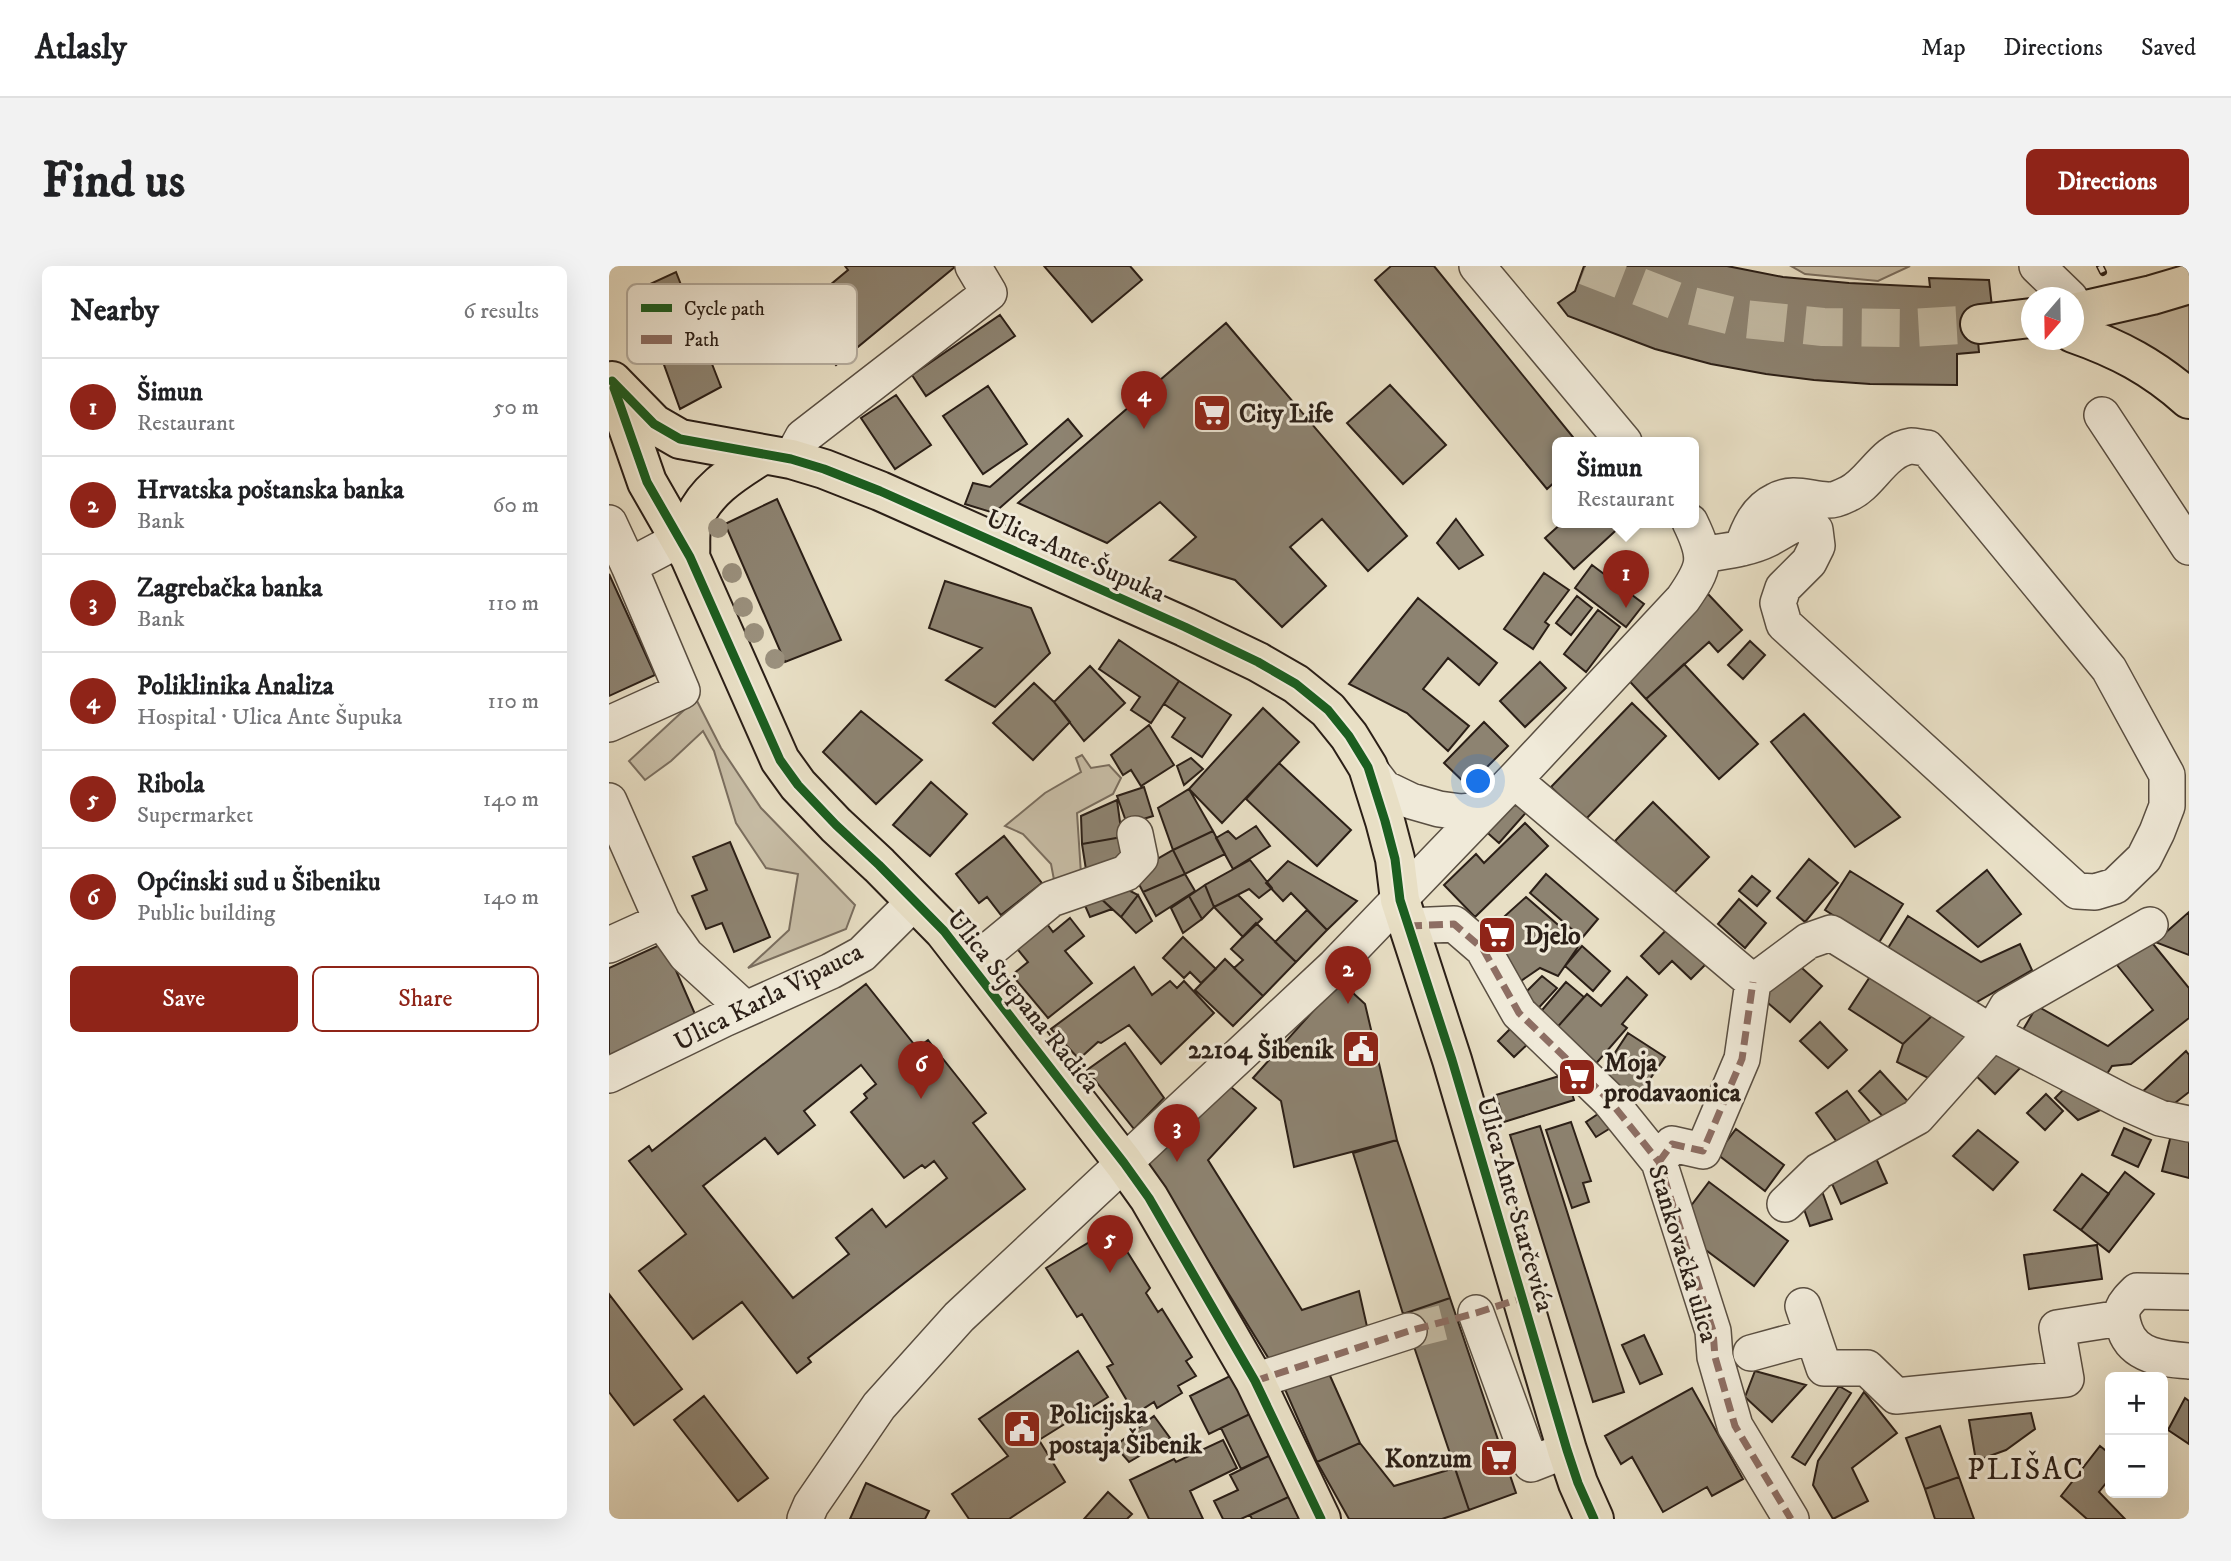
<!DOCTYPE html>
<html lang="en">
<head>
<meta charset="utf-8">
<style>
	body { margin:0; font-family:"IM FELL DW Pica",serif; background:#f2f2f2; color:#202124 }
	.controls { position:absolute; right:21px; bottom:21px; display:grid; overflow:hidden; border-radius:10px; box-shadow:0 7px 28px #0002 }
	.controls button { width:63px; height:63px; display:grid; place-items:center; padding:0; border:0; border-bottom:2px solid #e0e0e0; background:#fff; color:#202124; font:35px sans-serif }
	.compass { position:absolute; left:1412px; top:21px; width:63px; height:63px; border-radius:50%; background:#fff; box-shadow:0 7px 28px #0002; rotate:200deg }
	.you { position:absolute; left:870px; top:516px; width:24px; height:24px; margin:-18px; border:5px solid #fff; border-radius:50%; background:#1a73e8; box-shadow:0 0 0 10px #1a73e833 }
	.badge { display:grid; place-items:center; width:46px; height:46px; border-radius:50%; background:#8f2418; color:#fff; font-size:23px; font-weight:700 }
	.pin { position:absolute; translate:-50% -58px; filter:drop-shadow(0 2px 4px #0008) }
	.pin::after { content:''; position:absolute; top:37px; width:24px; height:21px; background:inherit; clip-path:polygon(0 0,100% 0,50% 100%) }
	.popup { position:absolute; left:943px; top:171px; width:147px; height:91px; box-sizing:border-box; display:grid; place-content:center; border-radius:10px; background:#fff; filter:drop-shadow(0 2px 5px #0005); font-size:23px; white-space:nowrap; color:#757577 }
	.popup b { font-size:26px; color:#202124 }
	.popup::after { content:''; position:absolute; left:50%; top:100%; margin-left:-14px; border:14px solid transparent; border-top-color:#fff }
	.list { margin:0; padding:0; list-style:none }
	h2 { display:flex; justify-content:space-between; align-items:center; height:91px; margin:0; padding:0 28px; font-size:30px }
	h2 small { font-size:23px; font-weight:400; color:#757577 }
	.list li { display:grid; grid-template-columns:46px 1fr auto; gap:21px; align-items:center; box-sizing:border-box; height:98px; padding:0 28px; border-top:2px solid #e0e0e0 }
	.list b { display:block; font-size:26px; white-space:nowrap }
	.list p { margin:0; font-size:23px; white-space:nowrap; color:#757577 }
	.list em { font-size:23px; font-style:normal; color:#757577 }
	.actions { display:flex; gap:14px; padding:21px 28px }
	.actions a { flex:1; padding:16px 0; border:2px solid #8f2418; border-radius:10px; text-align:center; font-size:24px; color:#8f2418 }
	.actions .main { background:#8f2418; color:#fff }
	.map { position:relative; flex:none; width:1580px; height:1253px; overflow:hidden; border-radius:10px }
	header { display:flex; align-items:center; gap:42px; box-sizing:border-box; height:98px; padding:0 35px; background:#fff; border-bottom:2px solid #e0e0e0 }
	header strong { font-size:33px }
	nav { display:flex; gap:38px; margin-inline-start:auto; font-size:24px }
	.intro { display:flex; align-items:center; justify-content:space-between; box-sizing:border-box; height:168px; padding:0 42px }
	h1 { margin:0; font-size:49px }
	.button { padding:18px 32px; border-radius:10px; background:#8f2418; color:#fff; font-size:24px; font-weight:700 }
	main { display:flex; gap:42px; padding:0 42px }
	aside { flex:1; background:#fff; border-radius:10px; box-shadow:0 7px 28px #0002 }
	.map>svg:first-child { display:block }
	.green { fill:#c8bea7; stroke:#7a6e5f; stroke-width:2 }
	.building { fill:#8d8371; stroke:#2b1f17; stroke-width:2; fill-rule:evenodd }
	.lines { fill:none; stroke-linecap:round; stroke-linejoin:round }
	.minor-tunnel { stroke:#c2b9a2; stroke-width:35; stroke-dasharray:35 18; stroke-linecap:butt }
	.major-tunnel { stroke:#c2b9a2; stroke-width:38; stroke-dasharray:38 19; stroke-linecap:butt }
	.minor-casing { stroke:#5a4f42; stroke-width:38 }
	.major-casing { stroke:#2b1f17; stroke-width:42 }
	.minor { stroke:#f0ead9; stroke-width:35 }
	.major { stroke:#e8dfc5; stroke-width:38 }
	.rail-casing { stroke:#2b1f17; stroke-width:8 }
	.rail { stroke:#f0ead9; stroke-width:5; stroke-dasharray:16; stroke-linecap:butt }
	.quiet { stroke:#8d6e63; stroke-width:7; stroke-dasharray:14 7; stroke-linecap:butt }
	.cycleway-casing { stroke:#f0ead9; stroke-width:13 }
	.cycleway { stroke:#1b5e20; stroke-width:9 }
	.tree { fill:#9a907d }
	.labels { text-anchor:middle; stroke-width:6; stroke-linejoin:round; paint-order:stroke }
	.poi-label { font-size:26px; font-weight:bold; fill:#2b1f17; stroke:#f0ead9; text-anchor:start }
	.street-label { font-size:26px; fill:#2b1f17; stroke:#f0ead9 }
	.quarter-label { font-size:30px; letter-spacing:2px; fill:#2b1f17; stroke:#f0ead9 }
	.key { fill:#f0ead9; stroke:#b5ad9f; stroke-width:2 }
	.key-label { font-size:19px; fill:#2b1f17 }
</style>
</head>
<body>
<header>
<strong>Atlasly</strong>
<nav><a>Map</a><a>Directions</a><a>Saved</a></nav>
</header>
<div class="intro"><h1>Find us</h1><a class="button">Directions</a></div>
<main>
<aside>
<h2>Nearby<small>6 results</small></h2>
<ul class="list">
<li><span class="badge">1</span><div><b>Šimun</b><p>Restaurant</p></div><em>50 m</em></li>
<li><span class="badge">2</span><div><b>Hrvatska poštanska banka</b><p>Bank</p></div><em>60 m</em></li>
<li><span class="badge">3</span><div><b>Zagrebačka banka</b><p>Bank</p></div><em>110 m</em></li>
<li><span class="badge">4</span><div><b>Poliklinika Analiza</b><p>Hospital · Ulica Ante Šupuka</p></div><em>110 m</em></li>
<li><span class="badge">5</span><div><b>Ribola</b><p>Supermarket</p></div><em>140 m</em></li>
<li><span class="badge">6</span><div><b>Općinski sud u Šibeniku</b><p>Public building</p></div><em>140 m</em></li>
</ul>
<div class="actions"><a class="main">Save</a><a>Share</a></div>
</aside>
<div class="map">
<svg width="1580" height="1253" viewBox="0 0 1580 1253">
	<rect width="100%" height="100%" fill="#e8dfc5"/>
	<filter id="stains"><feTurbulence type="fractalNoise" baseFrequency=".00286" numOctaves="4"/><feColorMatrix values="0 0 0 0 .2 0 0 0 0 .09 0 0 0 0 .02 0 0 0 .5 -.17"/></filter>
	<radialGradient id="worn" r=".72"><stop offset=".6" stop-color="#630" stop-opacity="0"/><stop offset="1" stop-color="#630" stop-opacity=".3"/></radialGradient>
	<path class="green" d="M1182 0H1301L1269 15 1196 8Z
		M1580 38V119L1489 55Z
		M87 433 112 482 152 542 246 639 237 663 139 702 180 664 189 608 157 602 127 557 105 485 94 465 62 495 36 514 20 495Z
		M473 489 482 502 500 499 512 512 504 528 468 547 472 608 446 619 442 598 414 568 396 560 436 527 472 506 467 492Z"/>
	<path class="building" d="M236 0H347L227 99 185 49 239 4Z
		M435 0H521L533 14 483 56Z
		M782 0H825L968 176H949V213L938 223 766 14Z
		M975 0H1118L1174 11 1240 17 1321 21 1320 12 1380 14 1383 41 1366 40 1370 86 1348 88V119L1261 118 1205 114 1157 108 1102 98 1046 83 959 50 949 37 966 25Z
		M67 6 112 121 71 143 28 24Z
		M391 49 406 70 317 130 303 109Z
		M617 57 798 270 759 305 713 253 681 281 717 320 673 361 626 314 561 294 587 271 551 236 498 277 409 237Z
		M781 119 837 179 794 218 738 157Z
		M379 120 418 178 374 208 334 150Z
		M287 129 322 179 286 203 252 152Z
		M459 153 473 170 385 247 356 238 364 217 381 221Z
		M168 233 232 374 176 396 116 258Z
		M847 253 874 289 850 303 828 277Z
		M954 256H1016L965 303 936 272Z
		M983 299 1035 338 1017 361 966 322Z
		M935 307 960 324 936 356 940 359 924 383 895 363Z
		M0 308 46 409 0 430Z
		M336 315 422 342 441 387 386 441 337 414 373 382 320 362Z
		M1099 328 1133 364 1109 386 1100 376 1037 433 1013 407Z
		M968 330 983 342 962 369 947 357Z
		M809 332 888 397 870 419 839 392 814 423 860 460 839 485 798 447 740 418Z
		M989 344 1011 361 977 406 955 388Z
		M510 374 570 415 542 457 522 444 531 431 490 403Z
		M1141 375 1156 389 1134 413 1119 399Z
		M931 396 957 422 916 461 891 435Z
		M1075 398 1149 478 1110 513 1037 433Z
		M481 400 516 437 475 475 445 436Z
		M570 415 622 449 593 491 563 471 576 452 555 438Z
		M425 417 445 436 461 456 424 494 384 457Z
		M1023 437 1057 470 976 554 942 521Z
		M654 442 690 476 613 557 580 523Z
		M252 445 313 494 267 538 214 486Z
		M1195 448 1291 551 1246 581 1162 476Z
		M875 456 899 480 859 520 835 497Z
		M540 459 565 499 532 520 522 504 514 509 502 489Z
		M582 492 594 503 575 519 568 500Z
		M670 497 742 564 708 600 637 533Z
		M322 516 358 548 321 590 284 559Z
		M535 521 544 550 518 558 508 530Z
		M580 523 604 565 564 584 549 542Z
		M902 528 920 543 890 577 873 562Z
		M508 534 513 571 473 578 472 550Z
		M1044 536 1100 591 1062 630 1006 575Z
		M916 557 939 580 866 651 835 619 867 588 875 597Z
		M647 560 661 580 624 603 607 572 619 565 627 573Z
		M604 565 616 588 576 608 564 584Z
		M395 570 433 617 392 649 378 631 370 637 347 608Z
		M513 571 515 601 478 610 473 578Z
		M121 576 161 671 125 686 113 657 97 663 83 630 98 624 84 591Z
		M564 584 576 608 534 626 524 607Z
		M1200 593 1229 617 1196 656 1168 632Z
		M641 594 663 622 650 632 640 623 605 641 596 619Z
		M679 595 748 635 718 664 682 627 674 635 657 617Z
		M1378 604 1412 648 1369 681 1328 645Z
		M1241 605 1294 638 1269 678 1216 644Z
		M576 608 586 625 547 650 534 626Z
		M937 608 989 653 973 672 921 627Z
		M1143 610 1161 625 1148 640 1130 625Z
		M510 619 529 629 512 651 488 629Z
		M596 619 605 641 593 653 580 630Z
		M488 629 503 643 481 651 474 635Z
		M529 629 543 655 527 667 512 651Z
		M629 629 653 653 634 671 605 641Z
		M580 630 593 653 574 667 562 642Z
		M917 631 971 678 949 710 931 702 909 717 875 669Z
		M1130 633 1157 657 1136 682 1109 658Z
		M698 644 718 664 687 696 666 676Z
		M1580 646V689L1546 676Z
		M1299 650 1372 696 1411 678 1423 704 1366 737 1279 682Z
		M461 652 475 670 456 685 483 717 439 752 403 709 419 696 405 679 435 654 444 666Z
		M647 657 687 696 654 730 625 702 634 694 622 683Z
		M1064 657 1101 694 1082 713 1063 695 1050 708 1032 690Z
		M574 671 607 703 592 717 581 706 575 712 554 692Z
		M1540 673 1580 722V752L1522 798 1503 800 1493 816 1411 769 1428 740 1499 780 1544 744 1508 699Z
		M55 677 86 748 0 790V702Z
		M973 680 1001 705 984 725 956 700Z
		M616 693 654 730 624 760 586 724Z
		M1184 694 1213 720 1181 756 1152 731Z
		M525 701 543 729 561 715 568 722 575 715 605 747 552 798 520 759 492 777 489 776 470 793 442 763Z
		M1266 703 1327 746 1294 778 1240 743Z
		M933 710 948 722 924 748 916 727Z
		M1018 711 1038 729 1013 758 1018 762 984 801 944 766 978 728 992 740Z
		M731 715 756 738 788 874 685 901 672 835 644 812Z
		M957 716 975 731 945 765 928 750Z
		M257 718 308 782 319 774 377 847 364 857 416 923 199 1092 202 1096 188 1107 133 1036 84 1073 30 1005 77 968 20 895 40 880 43 885ZM252 799 267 818 255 828 258 832 242 846 295 912 313 899 316 902 325 895 338 912 277 961 263 943 227 972 240 988 184 1032 94 920 156 872 169 888 206 859 195 845Z
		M1327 746 1361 771 1327 816 1288 796 1294 778Z
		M1211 756 1238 784 1219 802 1191 775Z
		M907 757 923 774 905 791 889 775Z
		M1019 767 1056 791 1028 832 992 808Z
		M1391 775 1415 798 1386 828 1362 805Z
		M516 777 555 832 525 863 478 804Z
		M1577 785 1580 789V826L1552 848 1529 830Z
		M1271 805 1304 841 1283 860 1250 825Z
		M957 808 965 834 895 856 887 829Z
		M616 816 647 842 599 894 693 1044 750 1025 759 1065 660 1093 538 896Z
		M1461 817 1505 838 1469 854 1446 832Z
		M1238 825 1265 861 1233 883 1207 847Z
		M1437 828 1454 845 1436 864 1418 847Z
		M998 842 1008 858 987 871 977 856Z
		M962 856 982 915 974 917 980 936 963 942 937 864Z
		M931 860 1015 1126 984 1136 901 869Z
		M1564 861 1580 865V912L1553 905Z
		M1515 862 1542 874 1529 901 1503 889Z
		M1127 863 1175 899 1156 925 1108 888Z
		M1369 864 1409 896 1384 924 1344 890Z
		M788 874 841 1032 794 1048 744 887Z
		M1266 890 1278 917 1232 938 1220 911Z
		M1516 906 1545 928 1500 986 1472 964Z
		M1473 908 1500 928 1472 964 1445 944Z
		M1100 916 1179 975 1145 1020 1066 961Z
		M1213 925 1223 953 1201 960 1191 932Z
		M499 965 504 974 509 971 541 1022 537 1027 549 1046 553 1043 583 1091 577 1095 587 1110 569 1120 573 1127 548 1142 545 1136 526 1148 498 1101 504 1098 473 1048 468 1051 437 1002Z
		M1488 979 1493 1013 1420 1023 1415 989Z
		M0 1028 73 1123 25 1159 0 1126Z
		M841 1032 907 1227 860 1244 794 1048Z
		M1035 1069 1053 1108 1031 1118 1013 1079Z
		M469 1085 499 1131 430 1174 456 1216 400 1253H360L343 1228 399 1190 370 1153Z
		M718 1103 751 1177 708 1196 675 1121Z
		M1146 1105 1197 1119 1163 1156 1136 1131Z
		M629 1106 649 1144 600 1168 581 1130Z
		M1230 1120 1242 1127 1196 1199 1183 1191Z
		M1083 1122 1134 1213 1103 1230 1098 1221 1054 1246 1023 1191 1012 1198 996 1170Z
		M1255 1126 1288 1167 1243 1202 1259 1235 1224 1253 1204 1219 1209 1195Z
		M95 1130 159 1212 129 1235 65 1154Z
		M1576 1132 1580 1135V1178L1559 1164Z
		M649 1144 668 1186 632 1203 612 1162Z
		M1422 1147 1426 1163 1397 1184 1367 1195 1360 1154Z
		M545 1150 561 1172 520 1196 506 1180Z
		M1331 1160 1350 1211 1316 1223 1297 1172Z
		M614 1174 628 1202 581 1225 594 1253H540L521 1214 565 1193 567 1196Z
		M751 1177 785 1220 846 1202 860 1244 833 1253H740L708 1196Z
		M1491 1180 1501 1188V1212L1490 1226 1516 1253H1478L1452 1230Z
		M668 1186 688 1227 632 1253H614L605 1235 629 1224 621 1209Z
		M1350 1211 1365 1253H1326L1316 1223Z
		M257 1217 320 1245 316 1253H241Z
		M499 1226 523 1248 518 1253H475Z
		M688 1227 694 1253H643L641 1249Z"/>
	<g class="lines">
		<path class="minor-tunnel" d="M800 1065 848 1053"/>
		<path class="major-tunnel" d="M977 0 1075 38 1136 53 1214 61 1301 62 1371 58"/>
		<defs>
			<path id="minor" d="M868 0 1015 176
				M1428 0 1461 32
				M1493 149 1580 281
				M182 193 194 171 380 27 364 0
				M0 257 20 300 71 273
				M1093 289C1115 285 1139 283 1159 273 1171 267 1180 260 1193 255L1206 264 1208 280 1200 296 1174 322 1169 337 1175 358 1468 625 1486 626 1506 620 1535 592 1548 566 1558 540V509L1500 403 1318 182C1313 182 1307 180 1302 180 1274 184 1262 218 1239 228 1233 231 1224 235 1218 234 1200 233 1183 225 1166 235 1147 244 1139 264 1133 282
				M0 458 73 425 20 300
				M759 501 775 522 802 535 830 543 852 546 875 544
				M905 514 1144 716 1199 675 1222 667 1383 767 1515 836 1551 852 1580 858
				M0 535 53 655 0 679
				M53 655 77 689 136 743
				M799 660 845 658 874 683 910 747 1000 834 1050 896 1104 1065 1106 1091 1126 1160 1182 1253
				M362 699 442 633 517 607 531 592 526 568
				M0 809 115 753 222 705 253 688 306 635
				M1050 896 1063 878 1094 885 1133 793 1144 716
				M1176 938 1210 905 1308 851 1383 767 1398 741 1541 659
				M1580 1026 1528 1025C1514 1039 1509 1044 1516 1064 1525 1091 1555 1093 1580 1095
				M1194 1040 1215 1102H1258L1287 1130 1457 1113 1448 1062 1512 1052
				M867 1047 922 1198 958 1184
				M1142 1087 1204 1070
				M646 1115 800 1065
				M196 1253 202 1239 270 1140 350 1051 726 700 905 514 1074 333C1096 301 1099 293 1081 256"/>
			<path id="major" d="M1464 47 1543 29 1580 18
				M1371 58 1422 52
				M1464 67C1510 83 1544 101 1580 133
				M3 115 45 158 71 173 182 193 215 203 271 225 576 361 649 396 687 418 719 444 740 470 759 501 776 555 786 593 791 634 843 794 958 1184 969 1217 985 1253
				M7 127 38 216 81 291 171 494 189 519 227 559 270 599 335 665 515 897 540 932 646 1115 712 1253
				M81 291C82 281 80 268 83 258 94 225 126 206 153 189"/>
		</defs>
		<use href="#minor" class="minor-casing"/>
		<use href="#major" class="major-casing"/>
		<use href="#minor" class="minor"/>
		<use href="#major" class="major"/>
		<defs>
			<path id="rail" d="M1491 0 1494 6"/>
		</defs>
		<use href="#rail" class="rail-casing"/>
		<use href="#rail" class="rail"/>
		<path class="quiet" d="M799 660 845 658 874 683 910 747 1000 834 1050 896 1104 1065 1106 1091 1126 1160 1182 1253
			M1050 896 1063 878 1094 885 1133 793 1144 716
			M646 1115 800 1065 867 1047 913 1032"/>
		<defs>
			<path id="cycleway" d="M3 115 45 158 71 173 182 193 215 203 271 225 576 361 649 396 687 418 719 444 740 470 759 501 776 555 786 593 791 634 843 794 958 1184 969 1217 985 1253
				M5 122 38 216 81 291 171 494 189 519 227 559 270 599 335 665 515 897 540 932 646 1115 712 1253"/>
		</defs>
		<use href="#cycleway" class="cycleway-casing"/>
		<use href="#cycleway" class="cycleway"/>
	</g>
	<g class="tree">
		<circle cx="109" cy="262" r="10"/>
		<circle cx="123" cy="307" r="10"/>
		<circle cx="134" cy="341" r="10"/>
		<circle cx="145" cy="367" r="10"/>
		<circle cx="166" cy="393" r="10"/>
	</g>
	<defs>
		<symbol id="supermarket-square" viewBox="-11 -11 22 22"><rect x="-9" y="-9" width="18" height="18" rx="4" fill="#8f2418" stroke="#f0ead9"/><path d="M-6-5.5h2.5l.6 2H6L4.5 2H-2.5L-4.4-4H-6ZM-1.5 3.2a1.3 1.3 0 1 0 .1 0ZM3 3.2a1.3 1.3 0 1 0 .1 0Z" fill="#fff"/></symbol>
		<symbol id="civic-square" viewBox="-11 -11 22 22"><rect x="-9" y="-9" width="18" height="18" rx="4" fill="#8f2418" stroke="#f0ead9"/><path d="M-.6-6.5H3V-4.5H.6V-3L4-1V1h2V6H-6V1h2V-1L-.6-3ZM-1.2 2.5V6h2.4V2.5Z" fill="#fff"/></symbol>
	</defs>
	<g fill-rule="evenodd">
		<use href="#supermarket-square" x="581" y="125" width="44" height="44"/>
		<use href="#supermarket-square" x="866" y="647" width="44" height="44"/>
		<use href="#civic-square" x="730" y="761" width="44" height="44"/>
		<use href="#supermarket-square" x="946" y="789" width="44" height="44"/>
		<use href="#civic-square" x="391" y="1141" width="44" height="44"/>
		<use href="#supermarket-square" x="868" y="1170" width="44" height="44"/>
	</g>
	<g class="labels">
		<g class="poi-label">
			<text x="630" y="156">City Life</text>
			<text x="915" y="678">Djelo</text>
			<text x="725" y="792" text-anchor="end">22104 Šibenik</text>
			<text x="995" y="805">Moja<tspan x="995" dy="30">prodavaonica</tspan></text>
			<text x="440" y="1157">Policijska<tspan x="440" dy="30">postaja Šibenik</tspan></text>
			<text x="863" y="1201" text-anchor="end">Konzum</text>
		</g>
		<g class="street-label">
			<text transform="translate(467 289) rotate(24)" y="9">Ulica Ante Šupuka</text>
			<text transform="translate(159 730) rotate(-27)" y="9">Ulica Karla Vipauca</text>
			<text transform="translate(415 735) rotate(51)" y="9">Ulica Stjepana Radića</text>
			<text transform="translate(907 938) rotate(74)" y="9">Ulica Ante Starčevića</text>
			<text transform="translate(1075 987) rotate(73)" y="9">Stankovačka ulica</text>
		</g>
		<g class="quarter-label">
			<text x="1417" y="1213">PLIŠAC</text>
		</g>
	</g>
	<rect x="18" y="18" width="230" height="80" rx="10" class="key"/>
	<rect x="32" y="38" width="31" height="8" fill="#1b5e20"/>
	<rect x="32" y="69" width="31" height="9" fill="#8d6e63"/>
	<g class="key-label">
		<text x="75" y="49">Cycle path</text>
		<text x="75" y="80">Path</text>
	</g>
	<rect width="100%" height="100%" filter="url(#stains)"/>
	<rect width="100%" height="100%" fill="url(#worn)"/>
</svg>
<div class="controls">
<button>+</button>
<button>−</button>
</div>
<svg class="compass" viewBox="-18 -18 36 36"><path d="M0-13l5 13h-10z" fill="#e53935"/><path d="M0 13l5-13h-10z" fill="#757577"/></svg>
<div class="you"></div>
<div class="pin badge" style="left:1017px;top:342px">1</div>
<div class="popup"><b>Šimun</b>Restaurant</div>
<div class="pin badge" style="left:739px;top:738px">2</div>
<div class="pin badge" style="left:568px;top:896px">3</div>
<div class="pin badge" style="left:535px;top:163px">4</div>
<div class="pin badge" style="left:501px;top:1007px">5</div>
<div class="pin badge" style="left:312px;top:833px">6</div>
</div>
</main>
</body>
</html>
